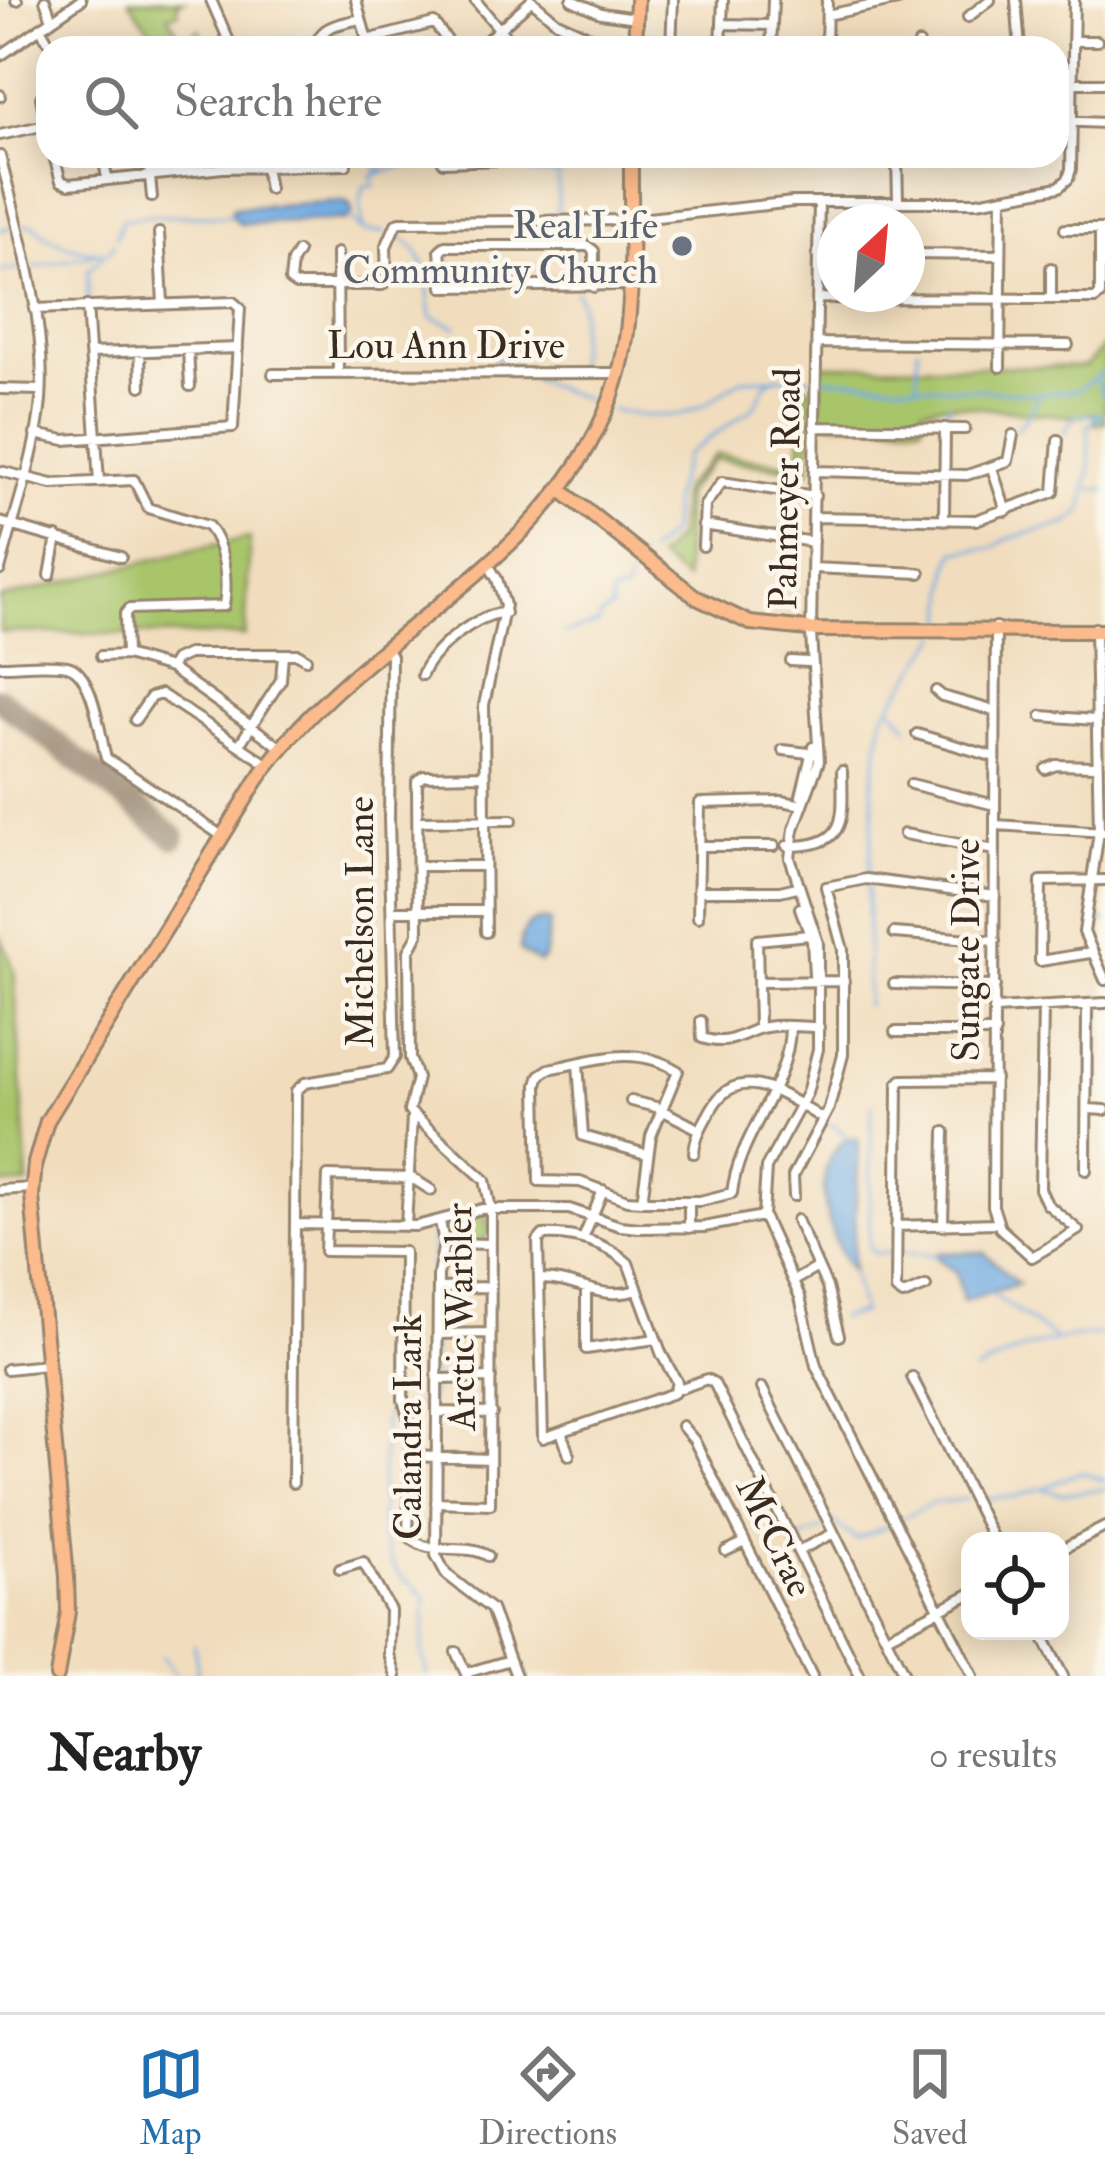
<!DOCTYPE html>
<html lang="en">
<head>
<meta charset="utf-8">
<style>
	body { margin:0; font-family:"IM FELL Double Pica",serif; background:#f2f2f2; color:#222 }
	.controls { position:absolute; right:36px; bottom:36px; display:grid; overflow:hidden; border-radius:24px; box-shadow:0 6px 30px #0003 }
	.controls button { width:108px; height:108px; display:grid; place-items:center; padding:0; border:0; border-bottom:3px solid #e0e0e0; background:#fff; color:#222; font:60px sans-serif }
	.compass { position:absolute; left:817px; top:204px; width:108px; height:108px; border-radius:50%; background:#fff; box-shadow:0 6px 30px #0003; rotate:26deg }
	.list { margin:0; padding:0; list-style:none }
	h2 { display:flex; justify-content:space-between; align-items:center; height:156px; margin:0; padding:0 48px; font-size:51px }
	h2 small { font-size:39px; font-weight:400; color:#767676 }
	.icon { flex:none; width:66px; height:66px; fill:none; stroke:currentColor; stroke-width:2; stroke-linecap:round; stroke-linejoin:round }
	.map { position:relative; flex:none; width:1105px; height:1676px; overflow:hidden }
	.search { position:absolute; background:#fff; box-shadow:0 6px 30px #0003; left:36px; right:36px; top:36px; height:132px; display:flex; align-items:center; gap:30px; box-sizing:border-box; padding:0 42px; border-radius:36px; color:#767676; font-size:45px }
	.sheet { height:336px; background:#fff }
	nav { display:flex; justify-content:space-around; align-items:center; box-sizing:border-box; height:168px; border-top:3px solid #e0e0e0; background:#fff; font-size:33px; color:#767676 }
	nav a { display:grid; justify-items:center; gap:6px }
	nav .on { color:#1f6fb2 }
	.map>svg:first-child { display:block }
	.green { fill:#a8c56b; stroke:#727844; stroke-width:3 }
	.water { fill:#72abe1; stroke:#566a80; stroke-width:3 }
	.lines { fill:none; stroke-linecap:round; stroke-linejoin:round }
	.stream { stroke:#72abe1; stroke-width:3 }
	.runway { stroke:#96846e; stroke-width:24 }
	.minor-casing { stroke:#96846e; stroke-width:14 }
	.major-casing { stroke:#96846e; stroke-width:18 }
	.minor { stroke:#fff; stroke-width:8 }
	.major { stroke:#fbbb8c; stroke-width:12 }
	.worship-dot { fill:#6b7280; stroke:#fbf7ec; stroke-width:4.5 }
	.labels { text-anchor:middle; stroke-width:9; stroke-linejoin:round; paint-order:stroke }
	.worship-label { font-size:39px; fill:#5b616d; stroke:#fbf7ec; text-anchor:end }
	.street-label { font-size:39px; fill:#3b2a1e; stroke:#fbf7ec }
</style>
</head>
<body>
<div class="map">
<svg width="1105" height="1676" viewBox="0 0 1105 1676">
	<rect width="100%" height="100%" fill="#fbf7ec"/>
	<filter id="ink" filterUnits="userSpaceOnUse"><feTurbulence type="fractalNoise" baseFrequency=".00833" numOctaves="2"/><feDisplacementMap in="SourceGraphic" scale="24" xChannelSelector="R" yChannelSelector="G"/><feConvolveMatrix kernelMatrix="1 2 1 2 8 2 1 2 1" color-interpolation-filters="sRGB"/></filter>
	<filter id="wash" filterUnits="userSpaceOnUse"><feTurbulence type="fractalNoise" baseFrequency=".004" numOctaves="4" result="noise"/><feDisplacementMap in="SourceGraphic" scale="48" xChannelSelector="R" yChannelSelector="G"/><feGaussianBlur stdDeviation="2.7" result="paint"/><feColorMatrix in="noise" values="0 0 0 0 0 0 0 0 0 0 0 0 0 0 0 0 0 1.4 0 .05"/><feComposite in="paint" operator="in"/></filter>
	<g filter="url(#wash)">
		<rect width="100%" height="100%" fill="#f1ddbd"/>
		<path class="green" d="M129 0H184L177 4 179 12 168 16 181 38 187 39 199 29 209 48H162Z
			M1105 345V423L1095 424 1094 413 1078 417 944 404 923 408 922 425 819 422 821 365 1085 367Z
			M803 386 811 387 810 471 714 459 685 493V580L657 558 677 538 682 489 716 454 800 465Z
			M250 538 245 636 0 632V599L194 549Z
			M0 935 14 969 28 1184 0 1185Z
			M487 1211 488 1241 446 1239 445 1222Z"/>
		<path class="water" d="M342 201 350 205 352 213 345 220 240 224 231 216 233 208Z
			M539 920 550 922 544 959 539 963 520 951C520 938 525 923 539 920Z
			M850 1138H857L859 1145 852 1272C828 1238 804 1163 850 1138Z
			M984 1252 1018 1284 963 1301 956 1272 937 1258V1253Z"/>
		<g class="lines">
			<path class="stream" d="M337 30 342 48
				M371 156 379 174
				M553 156 558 174V214
				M510 163C542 184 564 173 594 156
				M381 171 387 156
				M348 217 363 231
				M25 225H35C48 243 86 254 109 252L114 244
				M560 225 565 240
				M0 230 13 227
				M384 232 363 231 360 204 364 186H374L372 176 412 163
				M396 236C430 248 426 286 431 317L456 327
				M116 237 122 220 144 216H232
				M574 250 576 281
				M34 267 96 254
				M0 271 21 268
				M576 291 581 304 576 369
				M88 302V270L103 256
				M483 352 523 369
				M803 377 811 378
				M820 378 1039 394 1079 390 1105 370
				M532 379 603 406
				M1096 380 1105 400
				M917 386 918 348
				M612 410 642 416 679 415 703 406 742 379 797 377
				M1031 410 1039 395
				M947 425 948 404
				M1016 430 1030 412
				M1063 434 1074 417 1100 414
				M1090 489 1105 490
				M648 553 671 533 673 496 686 455 754 407 766 384 778 376
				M629 577 632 566 640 558
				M946 622 949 565 956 551 993 548 1007 539 1068 523 1082 512 1090 468 1088 426 1105 413
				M564 633 598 624 601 616 612 608 611 595 625 591 628 582
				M890 705 908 727
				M869 874 874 806 872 787 883 716 940 635
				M1090 922 1105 921
				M867 1006 868 883
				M872 1106 869 1247 874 1253H891
				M826 1122 842 1131 847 1144
				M900 1253 940 1256
				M991 1293 1054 1338
				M839 1318 862 1313 852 1272
				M975 1372C1023 1346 1051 1338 1105 1334
				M411 1406 425 1404 431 1397 432 1226
				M400 1409 388 1412 384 1421C386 1467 368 1533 398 1573 407 1583 418 1588 426 1599L422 1652 427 1676
				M1043 1488 1081 1472 1105 1481
				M978 1498 1014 1497 1041 1488 1061 1494 1105 1489
				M899 1520 932 1503 967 1499
				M834 1523 856 1539 891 1525
				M798 1540 823 1529
				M194 1645 198 1676
				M162 1656 176 1676"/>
			<path class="runway" d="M0 699 174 837"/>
		</g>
	</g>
	<g filter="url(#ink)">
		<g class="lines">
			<defs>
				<path id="minor" d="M16 0H17
					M45 0 52 20
					M211 0 232 48
					M356 0 367 40 434 23 453 48
					M475 0 515 48
					M531 0 557 22 599 41 603 48
					M572 0 601 13 636 18
					M1016 0 1020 48
					M827 15 898 0
					M968 17 990 0
					M722 24 772 25
					M40 28 52 48
					M1073 41H1097
					M672 43 721 44
					M919 44V48
					M721 47 723 0
					M317 48C317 25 341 24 360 19
					M478 48 532 0
					M671 48 673 0
					M771 48 773 0
					M826 48 827 0
					M0 56 81 0
					M48 83 41 98 48 131
					M1072 83H1105
					M0 95V96
					M1057 121 1105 123
					M0 135 46 125
					M0 156C19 230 47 323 41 400 36 457 14 514 0 570
					M54 156 61 181 69 184 223 168 346 165 344 156
					M103 156 107 178
					M148 156 152 197
					M263 156 269 189
					M897 156 898 202
					M443 162 503 160 508 156
					M1065 229H1105
					M159 233 163 303
					M298 252 292 262 290 281 296 285H382L387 280 386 247 396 224 400 222 630 220 793 202H977L1059 187 1068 179 1071 169 1074 0
					M337 253 338 374
					M817 254H835
					M907 254 1001 255
					M594 287V251L588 246H445L440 250 443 287 628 285
					M817 298 1095 299 1100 295V229
					M1051 299V268
					M87 306 99 482
					M34 309 233 302 240 308 233 427 65 440 35 434
					M817 343 1068 345
					M188 350 190 386
					M140 352 141 386
					M91 353 238 348
					M1000 367 1002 198
					M273 374 619 373
					M0 389 40 390
					M814 427 965 429
					M992 468 1006 511
					M0 471 52 484 134 480 148 508 208 526C225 547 228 580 224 606L129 609 125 614 126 655 170 668 280 747
					M815 471 967 475 1008 461 1013 435
					M814 517 976 520 1054 492 1058 440
					M944 520 945 428
					M0 522 121 557
					M703 525 813 542
					M703 546 705 505 722 482 815 496
					M813 568 920 573
					M50 575 57 537
					M996 627 993 1206 1000 1228 1032 1257 1078 1230 1047 1204 1040 1189 1043 1007
					M1095 628 1099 832 1084 932 1105 980
					M811 631 819 202
					M811 634 819 761 794 829 790 858 818 943V1049L807 1093 766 1168 763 1216 800 1297 816 1366 973 1676
					M101 656 126 655
					M791 661 808 662
					M0 666C21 666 46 662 67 666 93 671 100 735 106 758L222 836
					M170 668 175 660 188 654H298L306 659
					M422 675C429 652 480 611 505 613
					M936 691 942 696 995 711
					M1042 716 1095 720
					M135 720 151 697 161 694 267 764
					M917 734 995 757
					M241 742 281 680 283 654
					M783 750 817 754
					M1046 769 1056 765 1095 766
					M911 784 995 805
					M801 796 813 747
					M418 821 512 820
					M996 825 1105 832
					M904 834 995 850
					M699 846H774
					M787 846C848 846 843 821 842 771
					M418 866H485
					M698 891H780L797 887
					M800 908 812 941 814 975
					M397 911H485
					M698 917 700 803 782 801 803 805
					M486 932 484 705 505 605 497 579 488 564
					M894 933 995 941
					M1090 953 1040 961 1041 881 1105 880
					M758 982 844 981
					M894 984 995 986
					M996 1009 1105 1003
					M701 1021 702 1038C728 1046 735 1037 758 1029 776 1023 801 1027 819 1027
					M759 1028 757 940 809 935
					M895 1032H995
					M578 1063 583 1136 646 1154
					M631 1101 656 1107 700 1130
					M1088 1109 1105 1110
					M694 1153C695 1136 704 1122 712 1108 740 1059 790 1099 823 1119
					M1086 1170 1087 1004
					M0 1190 32 1188
					M431 1190 412 1178 328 1176 325 1251 404 1252 403 1400 411 1425 408 1535C427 1559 464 1541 488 1556
					M794 1196 793 1176 829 1108 843 1055V950L826 887 866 879 995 896
					M642 1201 651 1136 678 1071C635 1044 595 1060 549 1069L540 1075 537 1085 539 1181 580 1182 627 1200 642 1201H700L732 1193C739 1132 789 1089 790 1027
					M689 1201V1228
					M797 1220 827 1287 839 1336
					M440 1221 444 1243 438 1275 436 1555 446 1574 491 1609 516 1676
					M295 1224 416 1226 482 1209H569L620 1226 640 1228 704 1227 763 1216
					M406 1226 412 1117
					M896 1226 996 1223
					M943 1226 945 1132
					M543 1235C572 1233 607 1243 628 1263L662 1355 677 1382 674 1393 543 1438 538 1241Z
					M583 1239 603 1190
					M444 1243 490 1244
					M539 1279C575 1278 601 1302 637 1290
					M793 1281 818 1267
					M926 1286 903 1295 896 1290 898 1084 902 1080 995 1079
					M438 1288 490 1287
					M586 1289V1349L656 1339
					M438 1334 491 1333
					M7 1369 46 1365
					M912 1377 994 1541
					M439 1379 491 1378
					M762 1388 905 1676
					M676 1390 707 1379 714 1383 860 1676
					M438 1412 492 1413
					M682 1426 694 1440 812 1676
					M562 1434 569 1455
					M410 1456 490 1459
					M293 1483 296 1091 305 1083 387 1069 395 1057 389 818 391 656 387 649
					M436 1502 490 1504 491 1209 485 1180 409 1111 417 1078 410 1058 409 951 418 934 417 781 424 776 484 775
					M1060 1550 1105 1527
					M726 1551 745 1542
					M798 1551 834 1533
					M340 1569 363 1562 390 1610 389 1654 396 1676
					M1040 1631 1063 1676
					M886 1637 970 1594
					M456 1652 467 1676
					M466 1673 510 1660"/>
				<path id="major" d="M635 48 637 0
					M562 491 697 598 750 623 818 630 1105 631
					M57 1676 68 1612 67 1577 32 1196 35 1163 47 1121 256 782C357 629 566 563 618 376 637 311 630 224 631 156"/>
			</defs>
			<use href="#minor" class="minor-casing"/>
			<use href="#major" class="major-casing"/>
			<use href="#minor" class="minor"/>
			<use href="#major" class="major"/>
		</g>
	</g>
	<circle class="worship-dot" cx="682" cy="246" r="12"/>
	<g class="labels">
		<g class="worship-label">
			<text x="658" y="238">Real Life<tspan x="658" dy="45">Community Church</tspan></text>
		</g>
		<g class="street-label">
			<text x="446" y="358">Lou Ann Drive</text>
			<text transform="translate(784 489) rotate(-89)" y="14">Pahmeyer Road</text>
			<text transform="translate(359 922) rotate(-90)" y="14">Michelson Lane</text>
			<text transform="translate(965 950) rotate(-90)" y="14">Sungate Drive</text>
			<text transform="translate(459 1317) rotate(-91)" y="14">Arctic Warbler</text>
			<text transform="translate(407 1427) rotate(-90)" y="14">Calandra Lark</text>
			<text transform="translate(776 1536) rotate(64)" y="14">McCrae</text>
		</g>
	</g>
</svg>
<div class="controls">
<button><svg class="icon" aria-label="locate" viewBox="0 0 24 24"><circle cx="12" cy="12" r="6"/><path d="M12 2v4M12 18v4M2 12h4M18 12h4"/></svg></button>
</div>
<svg class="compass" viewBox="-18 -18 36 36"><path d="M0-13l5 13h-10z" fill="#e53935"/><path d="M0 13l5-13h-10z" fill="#767676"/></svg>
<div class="search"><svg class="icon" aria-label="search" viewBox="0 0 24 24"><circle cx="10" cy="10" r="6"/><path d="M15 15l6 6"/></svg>Search here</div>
</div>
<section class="sheet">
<h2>Nearby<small>0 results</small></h2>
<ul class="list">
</ul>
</section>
<nav>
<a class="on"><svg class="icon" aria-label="map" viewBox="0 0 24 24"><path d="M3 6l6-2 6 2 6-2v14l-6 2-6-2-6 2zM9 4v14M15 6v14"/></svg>Map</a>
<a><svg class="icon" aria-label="directions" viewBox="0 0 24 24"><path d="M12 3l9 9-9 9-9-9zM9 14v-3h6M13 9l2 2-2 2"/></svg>Directions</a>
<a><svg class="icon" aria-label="saved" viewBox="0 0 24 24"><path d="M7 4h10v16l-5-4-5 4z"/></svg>Saved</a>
</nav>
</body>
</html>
